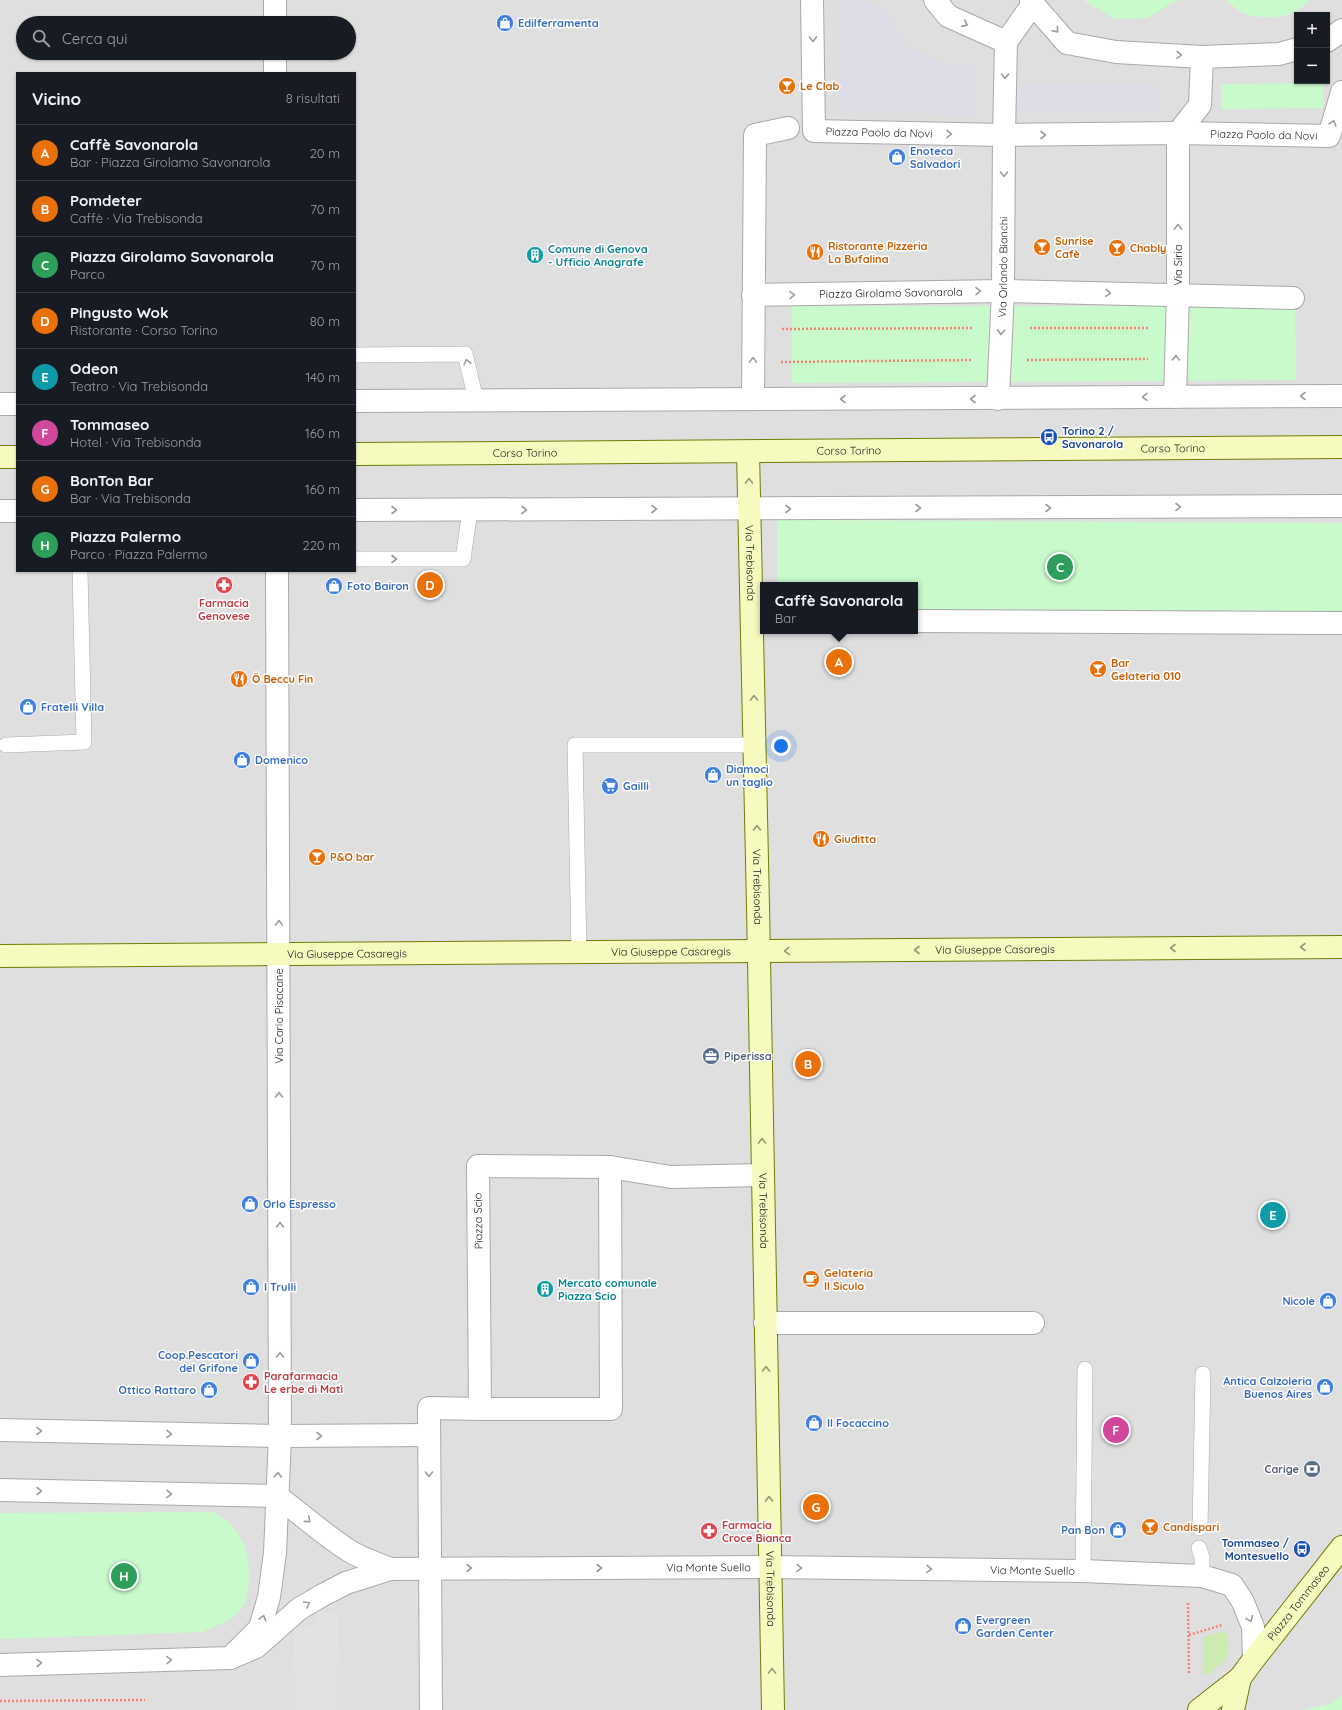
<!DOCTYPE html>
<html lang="it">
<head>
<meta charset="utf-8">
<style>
	body { margin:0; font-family:Quicksand,sans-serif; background:#242831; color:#f1f3f6 }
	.controls { position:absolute; right:12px; top:12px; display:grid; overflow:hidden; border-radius:0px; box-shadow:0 1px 3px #0004 }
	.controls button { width:36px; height:36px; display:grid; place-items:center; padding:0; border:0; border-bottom:1px solid #363941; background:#171b24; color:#f1f3f6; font:20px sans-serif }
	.you { position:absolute; left:781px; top:746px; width:14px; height:14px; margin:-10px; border:3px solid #fff; border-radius:50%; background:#1a73e8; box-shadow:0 0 0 6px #1a73e833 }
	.badge { display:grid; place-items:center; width:26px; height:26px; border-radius:50%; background:#db2777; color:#fff; font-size:13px; font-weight:700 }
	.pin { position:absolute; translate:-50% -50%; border:2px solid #fff; box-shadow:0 1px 4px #0006 }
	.popup { position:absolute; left:760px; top:582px; width:158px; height:52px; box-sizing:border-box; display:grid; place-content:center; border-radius:0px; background:#171b24; filter:drop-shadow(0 1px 3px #0005); font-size:13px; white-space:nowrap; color:#9ea1a6 }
	.popup b { font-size:15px; color:#f1f3f6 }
	.popup::after { content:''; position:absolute; left:50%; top:100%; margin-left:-8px; border:8px solid transparent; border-top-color:#171b24 }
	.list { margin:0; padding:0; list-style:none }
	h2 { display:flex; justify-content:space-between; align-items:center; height:52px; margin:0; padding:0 16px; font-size:17px }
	h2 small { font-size:13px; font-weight:400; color:#9ea1a6 }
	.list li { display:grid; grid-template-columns:26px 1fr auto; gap:12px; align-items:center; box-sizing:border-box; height:56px; padding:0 16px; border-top:1px solid #363941 }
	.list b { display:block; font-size:15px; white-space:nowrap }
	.list p { margin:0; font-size:13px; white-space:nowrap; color:#9ea1a6 }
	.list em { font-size:13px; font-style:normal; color:#9ea1a6 }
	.icon { flex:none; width:22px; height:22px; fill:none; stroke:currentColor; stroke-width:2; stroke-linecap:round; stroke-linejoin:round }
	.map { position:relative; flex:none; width:1342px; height:1710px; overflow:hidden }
	.search { position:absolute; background:#171b24; box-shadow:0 1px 3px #0004; left:16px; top:16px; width:340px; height:44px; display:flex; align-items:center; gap:10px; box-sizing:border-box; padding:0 14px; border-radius:22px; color:#9ea1a6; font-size:15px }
	.panel { position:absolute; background:#171b24; box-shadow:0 1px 3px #0004; left:16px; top:72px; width:340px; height:500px; border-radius:0px }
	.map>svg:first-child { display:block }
	.residential { fill:#e0dfdf; fill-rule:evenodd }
	.grass { fill:#cdebb0 }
	.park { fill:#c8facc }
	.parking { fill:#e2e2e2 }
	.plaza { fill:#dddde8 }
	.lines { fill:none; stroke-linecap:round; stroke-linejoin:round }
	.lane-casing { stroke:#a9a9a9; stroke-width:16 }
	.street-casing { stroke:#a9a9a9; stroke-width:24 }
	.secondary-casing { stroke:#707d05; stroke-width:24 }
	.path { stroke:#fa8072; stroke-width:2.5; stroke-dasharray:2 2; stroke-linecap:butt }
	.lane { stroke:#fff; stroke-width:15 }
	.street { stroke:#fff; stroke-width:22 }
	.secondary { stroke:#f7fabf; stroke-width:22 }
	.oneway { stroke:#9c9c9c }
	.oneway2 { stroke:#979978 }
	.labels { text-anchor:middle; stroke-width:3; stroke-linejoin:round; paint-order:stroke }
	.shop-label { font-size:11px; font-weight:bold; fill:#366cbe; stroke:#fff; text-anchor:start }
	.food-label { font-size:11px; font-weight:bold; fill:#c56008; stroke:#fff; text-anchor:start }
	.street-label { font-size:11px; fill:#222; stroke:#fff }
	.culture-label { font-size:11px; font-weight:bold; fill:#0d838f; stroke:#fff; text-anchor:start }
	.transit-label { font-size:11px; font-weight:bold; fill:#164399; stroke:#fff; text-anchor:start }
	.health-label { font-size:11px; font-weight:bold; fill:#be3a42; stroke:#fff; text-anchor:start }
	.service-label { font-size:11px; font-weight:bold; fill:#4e5e75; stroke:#fff; text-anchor:start }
</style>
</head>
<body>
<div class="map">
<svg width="1342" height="1710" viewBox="0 0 1342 1710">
	<rect width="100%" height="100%" fill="#f2efe9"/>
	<path class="residential" d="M0 0H1342V1710H0ZM1297 15H1327V81H1297ZM23 23H349V53H23ZM17 73H355V571H17ZM763 585H915V631H763Z"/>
	<path class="grass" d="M1226 1631C1232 1658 1228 1659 1207 1675H1204L1203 1637Z"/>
	<path class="park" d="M1085 0H1183L1173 2 1148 18 1115 19 1086 2Z
		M1225 0H1310C1293 18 1269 21 1246 14 1239 12 1231 4 1225 0Z
		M1323 83 1324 108 1221 109V84Z
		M792 306H1295L1296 380 792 383Z
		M777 520 1342 523V611L915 609V585H777Z
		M214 1512C219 1516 225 1519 229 1523 250 1541 255 1582 243 1606 237 1619 214 1627 202 1632L0 1639V1513Z
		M1342 1695V1710H1303L1332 1703Z"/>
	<path class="parking" d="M317 1611H338L337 1710H295L294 1626H316Z"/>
	<path class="plaza" d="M839 0H864L884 10 903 43 940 64 975 65 973 114 839 112Z
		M1020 83 1157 84 1156 111H1020Z"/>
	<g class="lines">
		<defs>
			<path id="lane" d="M355 355 465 354 476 400
				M355 559H463L470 510
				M6 745 84 742 80 571
				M579 952 575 745H755
				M1200 1528 1203 1374
				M1199 1548 1202 1558V1576
				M1083 1571 1085 1369"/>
			<g id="street">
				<path d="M275 0V23"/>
				<path id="s1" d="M812 0 814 131 1004 135 1178 133 1329 136 1342 92"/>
				<path d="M935 0 948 16 1006 42"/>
				<path d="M1031 0 1033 4 1067 43 1116 52 1202 57 1279 54 1297 49"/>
				<path d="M1327 41 1342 30"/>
				<path d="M275 53V73"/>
				<path d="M1178 133 1200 105 1202 57"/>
				<path id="s2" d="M753 295 1003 291 1293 298"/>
				<path d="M1175 397 1178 294V133"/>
				<path d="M753 399 755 135 788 128"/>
				<path id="s3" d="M998 399 1003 291 1004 135 1006 42 1033 4"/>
				<path d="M355 401 1342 396"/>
				<path d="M0 404H17"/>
				<path d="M355 510 1342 506"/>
				<path d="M0 511H17"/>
				<path d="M915 621 1342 623"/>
				<path d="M765 1323H1033"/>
				<path d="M480 1409H611L610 1167"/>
				<path d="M0 1430 280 1436 429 1435"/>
				<path id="s4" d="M0 1490 277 1496C301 1514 323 1534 348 1550 360 1558 376 1563 390 1569L770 1567 1083 1571 1202 1576 1232 1585 1243 1602 1253 1627 1254 1659"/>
				<path d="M230 1658 260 1628 269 1597 275 1553 280 1436 277 571"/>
				<path d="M0 1665 230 1658 256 1647 299 1609 321 1596 346 1583 390 1569"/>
				<path d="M431 1710 429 1408 480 1409 478 1166 610 1167 671 1177 763 1175"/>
			</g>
			<g id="secondary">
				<path id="s5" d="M748 452 758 906 773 1710"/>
				<path id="s6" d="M355 454 1342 447"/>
				<path d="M0 457H17"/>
				<path id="s7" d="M0 956 1342 947"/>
				<path d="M1199 1710 1240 1678"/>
				<path id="s8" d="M1233 1710 1240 1678 1254 1659 1342 1547"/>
			</g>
		</defs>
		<use href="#lane" class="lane-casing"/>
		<use href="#street" class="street-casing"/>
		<use href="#secondary" class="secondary-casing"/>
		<path class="path" d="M1030 328H1149
			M782 329 973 328
			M1027 360 1148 359
			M781 362 972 360
			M1188 1603 1189 1675
			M1189 1635 1222 1625
			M0 1701 145 1700"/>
		<use href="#lane" class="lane"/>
		<use href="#street" class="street"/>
		<use href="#secondary" class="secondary"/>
	</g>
	<defs><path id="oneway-chevron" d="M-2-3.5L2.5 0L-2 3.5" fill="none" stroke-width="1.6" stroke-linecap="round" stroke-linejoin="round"/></defs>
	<g class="oneway">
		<use href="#oneway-chevron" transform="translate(965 24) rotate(24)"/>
		<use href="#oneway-chevron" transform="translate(1056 30) rotate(49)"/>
		<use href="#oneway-chevron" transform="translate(813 39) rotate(89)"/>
		<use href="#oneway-chevron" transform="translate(1179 55) rotate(3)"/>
		<use href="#oneway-chevron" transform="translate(1005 76) rotate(92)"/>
		<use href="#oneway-chevron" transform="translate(1333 123) rotate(-74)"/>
		<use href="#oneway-chevron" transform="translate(949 134) rotate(1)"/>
		<use href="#oneway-chevron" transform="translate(1043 135)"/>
		<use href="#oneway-chevron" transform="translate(1004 174) rotate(91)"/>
		<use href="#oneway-chevron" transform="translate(1178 227) rotate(-90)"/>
		<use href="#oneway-chevron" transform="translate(978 291) rotate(-1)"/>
		<use href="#oneway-chevron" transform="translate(1108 293) rotate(1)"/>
		<use href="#oneway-chevron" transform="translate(792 295) rotate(-1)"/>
		<use href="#oneway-chevron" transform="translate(1001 332) rotate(93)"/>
		<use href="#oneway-chevron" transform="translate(1176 358) rotate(-88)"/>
		<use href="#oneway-chevron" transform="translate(753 360) rotate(-90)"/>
		<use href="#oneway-chevron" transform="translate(467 362) rotate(-103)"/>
		<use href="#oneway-chevron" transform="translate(1303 396) rotate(180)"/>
		<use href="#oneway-chevron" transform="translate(1145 397) rotate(179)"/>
		<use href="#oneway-chevron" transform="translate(843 399) rotate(180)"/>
		<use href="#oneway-chevron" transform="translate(973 399) rotate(180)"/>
		<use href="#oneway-chevron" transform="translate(1178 507)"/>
		<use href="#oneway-chevron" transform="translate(918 508)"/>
		<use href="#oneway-chevron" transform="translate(1048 508)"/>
		<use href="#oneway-chevron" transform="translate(654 509)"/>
		<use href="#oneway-chevron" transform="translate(788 509)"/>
		<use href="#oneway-chevron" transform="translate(394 510)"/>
		<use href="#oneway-chevron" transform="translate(524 510)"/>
		<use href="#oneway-chevron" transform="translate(394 559)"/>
		<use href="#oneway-chevron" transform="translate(279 923) rotate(-89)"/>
		<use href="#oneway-chevron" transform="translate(279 1095) rotate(-90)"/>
		<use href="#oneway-chevron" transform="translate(280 1225) rotate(-90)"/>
		<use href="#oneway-chevron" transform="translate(280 1355) rotate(-90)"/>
		<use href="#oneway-chevron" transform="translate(39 1431) rotate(1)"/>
		<use href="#oneway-chevron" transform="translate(169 1434) rotate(1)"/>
		<use href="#oneway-chevron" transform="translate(319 1436)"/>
		<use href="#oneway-chevron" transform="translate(429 1474) rotate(90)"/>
		<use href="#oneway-chevron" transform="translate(278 1475) rotate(-87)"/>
		<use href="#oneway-chevron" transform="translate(39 1491) rotate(1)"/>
		<use href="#oneway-chevron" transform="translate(169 1494) rotate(1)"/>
		<use href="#oneway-chevron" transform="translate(308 1520) rotate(40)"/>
		<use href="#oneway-chevron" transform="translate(469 1568)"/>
		<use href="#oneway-chevron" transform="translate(599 1568)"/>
		<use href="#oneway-chevron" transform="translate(799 1568) rotate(1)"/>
		<use href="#oneway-chevron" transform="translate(929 1569) rotate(1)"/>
		<use href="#oneway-chevron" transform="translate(307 1604) rotate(-31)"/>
		<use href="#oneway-chevron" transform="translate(263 1618) rotate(-74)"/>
		<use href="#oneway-chevron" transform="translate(1250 1619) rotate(68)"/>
		<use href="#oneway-chevron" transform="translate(169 1660) rotate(-2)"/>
		<use href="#oneway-chevron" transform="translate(39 1663) rotate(-2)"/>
	</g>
	<g class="oneway2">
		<use href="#oneway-chevron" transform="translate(749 481) rotate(-91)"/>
		<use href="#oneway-chevron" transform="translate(754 698) rotate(-91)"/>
		<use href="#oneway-chevron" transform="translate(757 828) rotate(-91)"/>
		<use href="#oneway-chevron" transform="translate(1303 947) rotate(180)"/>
		<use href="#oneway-chevron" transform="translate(1173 948) rotate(180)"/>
		<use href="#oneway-chevron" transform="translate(917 950) rotate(180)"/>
		<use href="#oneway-chevron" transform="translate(787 951) rotate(178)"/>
		<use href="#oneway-chevron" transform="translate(762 1141) rotate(-91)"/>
		<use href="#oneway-chevron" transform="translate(766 1369) rotate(-91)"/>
		<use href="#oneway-chevron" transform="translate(769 1499) rotate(-91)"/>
		<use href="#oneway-chevron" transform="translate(772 1671) rotate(-91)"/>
	</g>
	<defs>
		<symbol id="shop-disc" viewBox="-11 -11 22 22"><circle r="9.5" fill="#3f7fe0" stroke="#fff"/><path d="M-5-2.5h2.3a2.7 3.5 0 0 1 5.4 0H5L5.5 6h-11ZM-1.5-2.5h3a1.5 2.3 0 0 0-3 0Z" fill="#fff"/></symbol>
		<symbol id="bar-disc" viewBox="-11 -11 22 22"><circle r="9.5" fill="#e8710a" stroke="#fff"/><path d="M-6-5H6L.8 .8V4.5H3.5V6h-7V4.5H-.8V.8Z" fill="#fff"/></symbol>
		<symbol id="restaurant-disc" viewBox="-11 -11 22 22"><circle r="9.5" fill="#e8710a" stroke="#fff"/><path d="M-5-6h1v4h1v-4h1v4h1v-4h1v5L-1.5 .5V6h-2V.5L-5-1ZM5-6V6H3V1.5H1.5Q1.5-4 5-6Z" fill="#fff"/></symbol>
		<symbol id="building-disc" viewBox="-11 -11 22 22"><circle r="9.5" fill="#0f9aa8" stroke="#fff"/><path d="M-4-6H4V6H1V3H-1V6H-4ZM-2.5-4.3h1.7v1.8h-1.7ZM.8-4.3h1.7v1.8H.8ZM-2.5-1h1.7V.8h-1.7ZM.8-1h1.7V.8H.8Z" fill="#fff"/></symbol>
		<symbol id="bus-disc" viewBox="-11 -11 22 22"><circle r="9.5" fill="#1a4fb4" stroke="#fff"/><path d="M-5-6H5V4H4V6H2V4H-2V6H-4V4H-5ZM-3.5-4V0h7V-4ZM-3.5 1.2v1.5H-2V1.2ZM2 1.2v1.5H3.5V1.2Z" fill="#fff"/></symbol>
		<symbol id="pharmacy-disc" viewBox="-11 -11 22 22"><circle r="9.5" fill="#e0444e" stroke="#fff"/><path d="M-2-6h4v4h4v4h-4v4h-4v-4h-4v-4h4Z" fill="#fff"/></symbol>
		<symbol id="supermarket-disc" viewBox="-11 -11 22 22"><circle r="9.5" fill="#3f7fe0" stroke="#fff"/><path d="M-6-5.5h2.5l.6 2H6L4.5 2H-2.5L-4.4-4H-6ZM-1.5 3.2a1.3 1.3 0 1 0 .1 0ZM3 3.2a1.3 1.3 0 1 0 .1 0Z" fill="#fff"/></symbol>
		<symbol id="office-disc" viewBox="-11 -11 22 22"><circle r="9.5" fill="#5c6f8a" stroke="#fff"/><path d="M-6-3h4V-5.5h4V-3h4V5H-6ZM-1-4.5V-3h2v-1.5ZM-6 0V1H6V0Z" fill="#fff"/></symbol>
		<symbol id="cafe-disc" viewBox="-11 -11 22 22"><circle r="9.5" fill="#e8710a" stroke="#fff"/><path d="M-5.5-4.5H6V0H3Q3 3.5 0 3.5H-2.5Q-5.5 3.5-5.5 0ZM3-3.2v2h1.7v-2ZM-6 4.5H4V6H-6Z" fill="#fff"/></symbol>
		<symbol id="bank-disc" viewBox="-11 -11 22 22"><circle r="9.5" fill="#5c6f8a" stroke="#fff"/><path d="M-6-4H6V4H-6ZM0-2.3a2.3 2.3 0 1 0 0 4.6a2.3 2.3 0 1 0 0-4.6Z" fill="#fff"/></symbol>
	</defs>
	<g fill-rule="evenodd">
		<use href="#shop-disc" x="495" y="13" width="20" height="20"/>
		<use href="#bar-disc" x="777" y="76" width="20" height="20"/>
		<use href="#shop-disc" x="887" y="147" width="20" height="20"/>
		<use href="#bar-disc" x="1032" y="237" width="20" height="20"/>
		<use href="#bar-disc" x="1107" y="238" width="20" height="20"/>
		<use href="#restaurant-disc" x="805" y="242" width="20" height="20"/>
		<use href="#building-disc" x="525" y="245" width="20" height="20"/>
		<use href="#bus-disc" x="1039" y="427" width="20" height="20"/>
		<use href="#pharmacy-disc" x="214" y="575" width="20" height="20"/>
		<use href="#shop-disc" x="324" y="576" width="20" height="20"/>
		<use href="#bar-disc" x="1088" y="659" width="20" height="20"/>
		<use href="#restaurant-disc" x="229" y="669" width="20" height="20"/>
		<use href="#shop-disc" x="18" y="697" width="20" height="20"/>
		<use href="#shop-disc" x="232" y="750" width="20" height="20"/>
		<use href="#shop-disc" x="703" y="765" width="20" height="20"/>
		<use href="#supermarket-disc" x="600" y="776" width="20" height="20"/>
		<use href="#restaurant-disc" x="811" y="829" width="20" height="20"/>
		<use href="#bar-disc" x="307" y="847" width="20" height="20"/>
		<use href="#office-disc" x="701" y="1046" width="20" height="20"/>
		<use href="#shop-disc" x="240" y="1194" width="20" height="20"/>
		<use href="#cafe-disc" x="801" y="1269" width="20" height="20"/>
		<use href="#shop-disc" x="241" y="1277" width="20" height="20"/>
		<use href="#building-disc" x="535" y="1279" width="20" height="20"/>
		<use href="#shop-disc" x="1318" y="1291" width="20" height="20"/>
		<use href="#shop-disc" x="241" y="1351" width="20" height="20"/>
		<use href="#pharmacy-disc" x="241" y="1372" width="20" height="20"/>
		<use href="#shop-disc" x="1315" y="1377" width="20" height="20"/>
		<use href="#shop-disc" x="199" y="1380" width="20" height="20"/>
		<use href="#shop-disc" x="804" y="1413" width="20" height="20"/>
		<use href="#bank-disc" x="1302" y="1459" width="20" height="20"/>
		<use href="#bar-disc" x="1140" y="1517" width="20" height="20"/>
		<use href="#shop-disc" x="1108" y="1520" width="20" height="20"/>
		<use href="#pharmacy-disc" x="699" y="1521" width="20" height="20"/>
		<use href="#bus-disc" x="1292" y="1539" width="20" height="20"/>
		<use href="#shop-disc" x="953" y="1616" width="20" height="20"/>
	</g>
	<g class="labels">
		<g class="shop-label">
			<text x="518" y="27">Edilferramenta</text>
			<text x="910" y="155">Enoteca<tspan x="910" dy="13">Salvadori</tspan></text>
			<text x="347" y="590">Foto Bairon</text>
			<text x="41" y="711">Fratelli Villa</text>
			<text x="255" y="764">Domenico</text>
			<text x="726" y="773">Diamoci<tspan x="726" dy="13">un taglio</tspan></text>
			<text x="623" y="790">Gailli</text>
			<text x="263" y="1208">Orlo Espresso</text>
			<text x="264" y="1291">I Trulli</text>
			<text x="1315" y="1305" text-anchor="end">Nicole</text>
			<text x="238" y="1359" text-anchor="end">Coop.Pescatori<tspan x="238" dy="13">del Grifone</tspan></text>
			<text x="1312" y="1385" text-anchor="end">Antica Calzoleria<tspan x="1312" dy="13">Buenos Aires</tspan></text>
			<text x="196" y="1394" text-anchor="end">Ottico Rattaro</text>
			<text x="827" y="1427">Il Focaccino</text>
			<text x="1105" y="1534" text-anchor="end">Pan Bon</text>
			<text x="976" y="1624">Evergreen<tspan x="976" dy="13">Garden Center</tspan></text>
		</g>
		<g class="food-label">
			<text x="800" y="90">Le Clab</text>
			<text x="1055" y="245">Sunrise<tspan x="1055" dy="13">Cafè</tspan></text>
			<text x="828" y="250">Ristorante Pizzeria<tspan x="828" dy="13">La Bufalina</tspan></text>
			<text x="1130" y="252">Chably</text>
			<text x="1111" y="667">Bar<tspan x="1111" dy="13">Gelateria 010</tspan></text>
			<text x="252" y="683">Ö Beccu Fin</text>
			<text x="834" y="843">Giuditta</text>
			<text x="330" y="861">P&amp;O bar</text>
			<text x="824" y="1277">Gelateria<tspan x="824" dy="13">Il Siculo</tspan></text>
			<text x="1163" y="1531">Candispari</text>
		</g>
		<g class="street-label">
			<text dy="4" stroke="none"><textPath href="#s1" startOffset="196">Piazza Paolo da Novi</textPath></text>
			<text dy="4" stroke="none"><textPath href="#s1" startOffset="581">Piazza Paolo da Novi</textPath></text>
			<text transform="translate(1178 265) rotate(-90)" y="4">Via Siria</text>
			<text dy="4" stroke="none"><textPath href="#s3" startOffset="132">Via Orlando Bianchi</textPath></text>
			<text dy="4" stroke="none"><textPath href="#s2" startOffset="138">Piazza Girolamo Savonarola</textPath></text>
			<text dy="4" stroke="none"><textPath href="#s6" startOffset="818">Corso Torino</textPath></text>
			<text dy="4" stroke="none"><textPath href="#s6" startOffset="494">Corso Torino</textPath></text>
			<text dy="4" stroke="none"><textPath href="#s6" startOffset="170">Corso Torino</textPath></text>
			<text dy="4" stroke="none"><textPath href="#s5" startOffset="111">Via Trebisonda</textPath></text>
			<text dy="4" stroke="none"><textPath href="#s5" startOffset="435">Via Trebisonda</textPath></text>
			<text dy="4" stroke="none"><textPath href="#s7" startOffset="995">Via Giuseppe Casaregis</textPath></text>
			<text dy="4" stroke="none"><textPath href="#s7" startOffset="671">Via Giuseppe Casaregis</textPath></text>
			<text dy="4" stroke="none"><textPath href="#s7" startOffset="347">Via Giuseppe Casaregis</textPath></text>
			<text transform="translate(279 1016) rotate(-90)" y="4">Via Carlo Pisacane</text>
			<text dy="4" stroke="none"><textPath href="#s5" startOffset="759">Via Trebisonda</textPath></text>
			<text transform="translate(478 1221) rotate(-91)" y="4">Piazza Scio</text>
			<text dy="4" stroke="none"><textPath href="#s4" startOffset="731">Via Monte Suello</textPath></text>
			<text dy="4" stroke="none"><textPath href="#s4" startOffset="1055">Via Monte Suello</textPath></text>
			<text dy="4" stroke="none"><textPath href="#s5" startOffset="1137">Via Trebisonda</textPath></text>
			<text dy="4" stroke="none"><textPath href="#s8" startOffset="128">Piazza Tommaseo</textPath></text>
		</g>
		<g class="culture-label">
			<text x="548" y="253">Comune di Genova<tspan x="548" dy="13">- Ufficio Anagrafe</tspan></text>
			<text x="558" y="1287">Mercato comunale<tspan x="558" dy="13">Piazza Scio</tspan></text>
		</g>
		<g class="transit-label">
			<text x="1062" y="435">Torino 2 /<tspan x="1062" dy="13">Savonarola</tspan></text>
			<text x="1289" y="1547" text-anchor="end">Tommaseo /<tspan x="1289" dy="13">Montesuello</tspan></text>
		</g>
		<g class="health-label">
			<text x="224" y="607" text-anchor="middle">Farmacia<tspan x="224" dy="13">Genovese</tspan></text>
			<text x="264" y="1380">Parafarmacia<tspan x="264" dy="13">Le erbe di Matì</tspan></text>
			<text x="722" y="1529">Farmacia<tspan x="722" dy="13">Croce Bianca</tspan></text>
		</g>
		<g class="service-label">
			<text x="724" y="1060">Piperissa</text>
			<text x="1299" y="1473" text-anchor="end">Carige</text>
		</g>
	</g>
</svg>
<div class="controls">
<button>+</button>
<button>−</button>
</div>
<div class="you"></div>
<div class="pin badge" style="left:839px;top:662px;background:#e8710a">A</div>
<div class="popup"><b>Caffè Savonarola</b>Bar</div>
<div class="pin badge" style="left:808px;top:1064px;background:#e8710a">B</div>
<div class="pin badge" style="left:1060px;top:567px;background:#2e9e5b">C</div>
<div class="pin badge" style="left:430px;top:585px;background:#e8710a">D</div>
<div class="pin badge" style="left:1273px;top:1215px;background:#0f9aa8">E</div>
<div class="pin badge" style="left:1116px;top:1430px;background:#d1479c">F</div>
<div class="pin badge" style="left:816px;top:1507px;background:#e8710a">G</div>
<div class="pin badge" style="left:124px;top:1576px;background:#2e9e5b">H</div>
<div class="search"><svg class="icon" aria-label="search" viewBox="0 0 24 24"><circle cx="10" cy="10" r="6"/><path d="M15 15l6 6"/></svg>Cerca qui</div>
<section class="panel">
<h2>Vicino<small>8 risultati</small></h2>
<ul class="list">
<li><span class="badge" style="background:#e8710a">A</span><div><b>Caffè Savonarola</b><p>Bar · Piazza Girolamo Savonarola</p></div><em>20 m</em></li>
<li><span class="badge" style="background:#e8710a">B</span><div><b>Pomdeter</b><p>Caffè · Via Trebisonda</p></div><em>70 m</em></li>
<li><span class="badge" style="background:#2e9e5b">C</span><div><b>Piazza Girolamo Savonarola</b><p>Parco</p></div><em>70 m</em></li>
<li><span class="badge" style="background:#e8710a">D</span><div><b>Pingusto Wok</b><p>Ristorante · Corso Torino</p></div><em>80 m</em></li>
<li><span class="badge" style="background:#0f9aa8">E</span><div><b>Odeon</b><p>Teatro · Via Trebisonda</p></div><em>140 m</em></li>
<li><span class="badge" style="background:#d1479c">F</span><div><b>Tommaseo</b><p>Hotel · Via Trebisonda</p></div><em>160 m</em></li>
<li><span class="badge" style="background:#e8710a">G</span><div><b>BonTon Bar</b><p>Bar · Via Trebisonda</p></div><em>160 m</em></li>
<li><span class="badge" style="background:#2e9e5b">H</span><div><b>Piazza Palermo</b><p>Parco · Piazza Palermo</p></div><em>220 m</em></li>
</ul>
</section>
</div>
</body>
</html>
